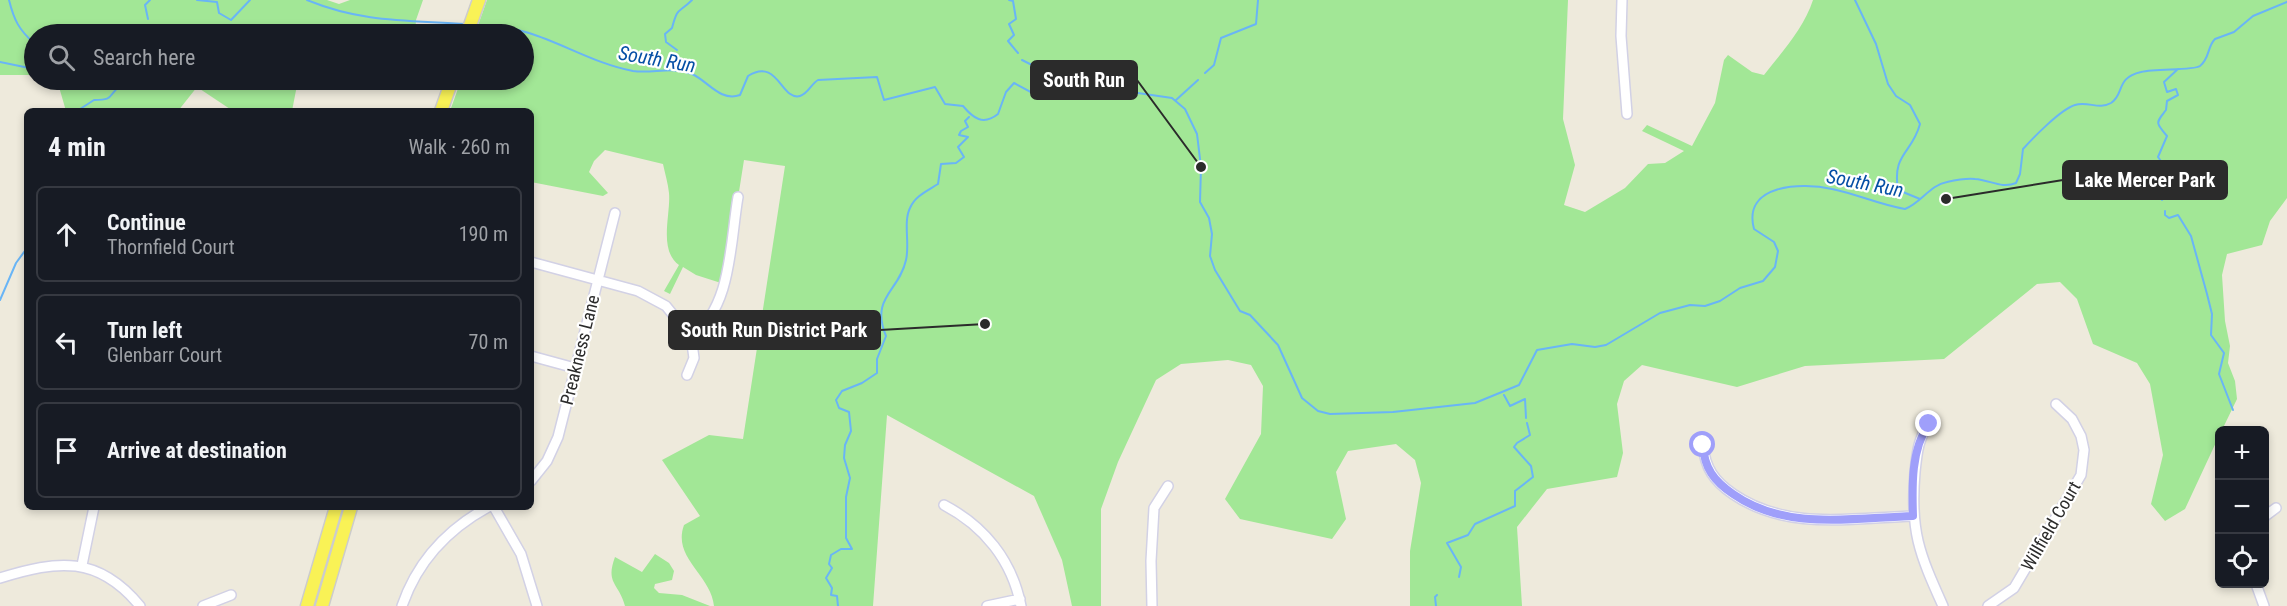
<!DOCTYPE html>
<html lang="en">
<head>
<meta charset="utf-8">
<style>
	body { margin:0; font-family:"Roboto Condensed",sans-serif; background:#20242c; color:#f1f3f6 }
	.controls { position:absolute; right:18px; bottom:18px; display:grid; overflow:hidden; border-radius:9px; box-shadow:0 3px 9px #0003 }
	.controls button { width:54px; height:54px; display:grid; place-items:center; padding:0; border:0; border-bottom:2px solid #363941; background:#171b24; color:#f1f3f6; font:30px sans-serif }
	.stop { position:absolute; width:18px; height:18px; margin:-14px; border:4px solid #9f9ffa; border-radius:50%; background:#fff }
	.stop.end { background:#9f9ffa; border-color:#fff; box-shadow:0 2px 6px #0008 }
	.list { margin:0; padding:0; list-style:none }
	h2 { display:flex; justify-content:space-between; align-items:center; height:78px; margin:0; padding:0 24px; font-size:26px }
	h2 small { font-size:20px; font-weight:400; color:#9ea1a6 }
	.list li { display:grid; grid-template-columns:39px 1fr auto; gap:18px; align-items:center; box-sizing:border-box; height:96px; margin:0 12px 12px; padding:0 12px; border:2px solid #363941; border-radius:9px }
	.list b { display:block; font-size:22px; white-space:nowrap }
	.list p { margin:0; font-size:20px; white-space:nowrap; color:#9ea1a6 }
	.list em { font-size:20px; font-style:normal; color:#9ea1a6 }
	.icon { flex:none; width:33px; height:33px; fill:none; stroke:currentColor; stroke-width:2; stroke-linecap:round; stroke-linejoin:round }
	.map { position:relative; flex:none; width:2287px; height:606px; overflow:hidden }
	.search { position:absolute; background:#171b24; box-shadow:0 3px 9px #0003; left:24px; top:24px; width:510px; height:66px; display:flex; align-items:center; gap:15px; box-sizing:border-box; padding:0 21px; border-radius:33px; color:#9ea1a6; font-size:22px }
	.panel { position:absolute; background:#171b24; box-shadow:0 3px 9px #0003; left:24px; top:108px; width:510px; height:402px; border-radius:9px }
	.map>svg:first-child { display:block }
	.green { fill:#a2e796 }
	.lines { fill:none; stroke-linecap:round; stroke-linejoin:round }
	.stream { stroke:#69b5f6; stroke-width:2 }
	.minor-casing { stroke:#d2d1e5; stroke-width:12 }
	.major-casing { stroke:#ccc; stroke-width:15 }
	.minor { stroke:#fff; stroke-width:9 }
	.major { stroke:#f9f256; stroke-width:12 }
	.route { stroke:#9f9ffa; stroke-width:8 }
	.labels { text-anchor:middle; stroke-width:4.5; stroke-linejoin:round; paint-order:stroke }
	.street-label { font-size:18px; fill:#2b2b2b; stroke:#fff }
	.water-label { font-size:20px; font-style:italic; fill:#054fa5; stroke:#fff }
	.leader { fill:none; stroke:#2b2b2b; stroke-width:2 }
	.callout-dot { fill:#2b2b2b; stroke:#fff; stroke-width:2 }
	.callout { fill:#2b2b2b; stroke:#2b2b2b; stroke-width:2 }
	.callout-label { font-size:20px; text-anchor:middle; font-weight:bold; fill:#fff }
</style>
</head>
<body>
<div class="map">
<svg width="2287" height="606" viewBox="0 0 2287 606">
	<rect width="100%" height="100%" fill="#eeeadc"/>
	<path class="green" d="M0 0H327L339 4 350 0H423L416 20 415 34H34V75H0Z
		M487 0H1568L1563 119 1575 165 1564 205 1585 212 1625 188 1648 164 1665 163 1684 151 1642 131 1647 125 1692 146 1715 103 1724 60 1728 55 1752 72 1764 75C1782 52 1804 28 1813 0H2287V198L2270 221 2262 245 2227 254 2222 275 2225 321 2230 346 2228 363 2235 381 2237 399 2222 430H2220L2219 436 2185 509 2165 521 2151 504 2163 455 2150 384 2137 363 2093 344 2077 299 2060 282 2037 284 1944 359 1805 366 1737 387 1642 365 1624 381 1617 404 1623 453 1617 477 1547 489 1517 527 1522 606H1410V551L1421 483 1415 460 1396 444 1348 451 1336 472 1346 519 1332 539 1240 519 1225 499 1261 434 1263 386 1251 365 1228 360 1181 364 1156 380 1118 462 1101 509V606H1072L1062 560 1034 496 887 415 873 606H714C711 575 672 558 684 525L700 516 662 460 709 435 743 439 785 166 744 160 723 293 709 317 721 283 696 275 683 267 670 294 664 291 679 265C658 250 671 214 669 193 668 183 665 174 663 164L605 150 594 161 589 172 608 193 603 196 531 182V111H450L461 80H524V34H475Z
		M57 80H298L292 111H233L197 87 178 111H66Z
		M655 554 669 563 674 571 672 580 655 584 654 588 659 593 682 595 710 606H625C619 583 605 584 615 557L642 572Z"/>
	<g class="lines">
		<path class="stream" d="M9 0C14 20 19 30 34 43
			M197 0 217 2 219 13 231 20 250 0
			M307 0C363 23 408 20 466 24
			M1009 0 1013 1 1016 19 1009 24 1014 35 1008 41 1018 53
			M1855 0 1876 44 1888 84 1896 96 1910 105 1920 124C1912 154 1892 153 1898 190L1920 199
			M148 19 145 5 150 0
			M475 25C493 26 512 27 529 33 564 44 596 64 633 71 652 74 673 66 692 74 708 81 720 102 740 95L748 76C778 57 781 101 800 96 808 94 811 84 818 80L877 77 884 100 935 87 945 104 963 106C973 118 983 126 998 114L1006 92 1014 83 1040 97 1071 85 1090 86 1172 98 1185 109 1197 134 1201 167 1200 202 1209 218 1212 234 1210 256 1215 270 1240 311 1250 315 1278 345 1302 398 1318 411 1330 414 1393 412 1475 403 1519 385 1537 350 1572 344 1595 347 1606 345 1660 313 1690 305 1705 306 1720 301 1740 288 1763 281 1775 267 1778 251 1774 242 1754 229C1742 184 1802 182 1832 189 1857 194 1880 205 1905 209 1921 203 1930 185 1947 182 1956 180 1966 178 1975 179 1990 180 2002 189 2016 183L2020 174 2023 149C2033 138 2061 109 2075 105 2088 101 2099 110 2111 103 2125 94 2115 78 2141 72 2156 68 2192 71 2200 66 2210 58 2207 47 2215 39L2234 32 2253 16 2287 2
			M150 27 152 34
			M677 50 666 42 665 34 672 28C678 6 678 14 692 0
			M1022 60 1032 65 1038 89 1048 95
			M0 62 34 69
			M669 69V64L673 58
			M1205 73 1214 65 1221 38 1256 24 1258 0
			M1176 100 1198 80
			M77 111 94 100C116 100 106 96 122 84L149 85 162 80
			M2162 200 2161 185 2168 171 2158 157 2167 136C2155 122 2156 123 2166 110L2167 101 2178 95 2176 89 2167 92 2164 82 2178 69
			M2165 211V215L2169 218 2178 215 2191 236 2207 294 2212 314 2211 335 2224 353 2219 374 2233 410
			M0 300 16 263 27 248
			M1504 395 1510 406 1525 399 1526 418
			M1459 577 1461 567 1447 543 1468 535 1475 524 1515 506V491L1533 477 1531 466 1514 447 1517 443 1530 435 1527 423
			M838 606 837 596 831 595 832 588 826 578 832 568 829 564 831 555 841 549H852L846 538V497L850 478 844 458 845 445 851 431 849 412 839 408 836 400 842 391 862 383 877 373V359L886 336C870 297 899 292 906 260 910 244 903 222 910 208 915 196 927 191 938 184L941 164 956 163 964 157 958 147 968 137 959 135 961 131 968 127 965 121 969 117
			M1436 606 1435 597 1437 595"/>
		<defs>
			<path id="minor" d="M1622 0 1621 36 1627 114
				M531 262 638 291 666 306 691 337 694 358 687 375
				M691 337C732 308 730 243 738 197
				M531 356 575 368
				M1929 424C1918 439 1917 453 1915 472 1910 531 1919 553 1943 606
				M1703 445C1705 468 1714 481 1733 494 1787 531 1851 518 1913 516
				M531 481 547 461 558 437 615 213
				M944 505C984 526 1012 560 1021 606
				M494 507 521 554 537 606
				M2264 517 2276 508
				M82 565 94 507
				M0 578C58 560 98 555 140 606
				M2256 584 2264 606
				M203 606 231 595
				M402 606C417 562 448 529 488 507
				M987 606 1020 599
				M1152 606 1151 561 1154 508 1168 486
				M1988 606 2014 588 2081 475 2084 450 2081 436 2072 419 2056 404"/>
			<path id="major" d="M467 34 479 0
				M441 111 452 80
				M307 606 336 507
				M322 606 351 507"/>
		</defs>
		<use href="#minor" class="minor-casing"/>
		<use href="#major" class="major-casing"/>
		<use href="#minor" class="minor"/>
		<use href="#major" class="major"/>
	</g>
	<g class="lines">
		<path class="route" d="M1703 445C1704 468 1714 481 1733 494 1786 531 1851 518 1913 516 1912 486 1911 449 1929 424"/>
	</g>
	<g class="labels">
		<g class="street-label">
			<text transform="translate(580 350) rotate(-76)" y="6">Preakness Lane</text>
			<text transform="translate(2051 526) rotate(-60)" y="6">Willfield Court</text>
		</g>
		<g class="water-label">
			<text transform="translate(657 59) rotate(10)" y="7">South Run</text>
			<text transform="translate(1865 183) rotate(11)" y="7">South Run</text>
		</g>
	</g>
	<path class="leader" d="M1201 167L1137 80M1946 199L2063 180M985 324L880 330"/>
	<g class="callout-dot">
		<circle cx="1201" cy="167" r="6"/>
		<circle cx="1946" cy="199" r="6"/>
		<circle cx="985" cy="324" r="6"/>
	</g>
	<g class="callout">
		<rect x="1031" y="61" width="106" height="38" rx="6"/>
		<rect x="2063" y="161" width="164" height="38" rx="6"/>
		<rect x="669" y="311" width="211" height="38" rx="6"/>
	</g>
	<g class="callout-label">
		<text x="1084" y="87">South Run</text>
		<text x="2145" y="187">Lake Mercer Park</text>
		<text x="774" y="337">South Run District Park</text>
	</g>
</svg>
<div class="controls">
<button>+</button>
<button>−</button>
<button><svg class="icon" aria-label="locate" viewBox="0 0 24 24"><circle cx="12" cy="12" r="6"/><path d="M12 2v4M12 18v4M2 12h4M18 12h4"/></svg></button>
</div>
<div class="stop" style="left:1703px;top:445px"></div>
<div class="stop end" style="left:1929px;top:424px"></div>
<div class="search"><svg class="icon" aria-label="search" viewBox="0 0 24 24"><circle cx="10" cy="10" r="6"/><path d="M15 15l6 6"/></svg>Search here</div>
<section class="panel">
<h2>4 min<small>Walk · 260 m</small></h2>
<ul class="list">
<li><svg class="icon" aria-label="ahead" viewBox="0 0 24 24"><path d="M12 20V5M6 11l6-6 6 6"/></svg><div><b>Continue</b><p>Thornfield Court</p></div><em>190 m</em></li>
<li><svg class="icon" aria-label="left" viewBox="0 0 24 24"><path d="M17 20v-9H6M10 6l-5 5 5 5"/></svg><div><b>Turn left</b><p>Glenbarr Court</p></div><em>70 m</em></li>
<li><svg class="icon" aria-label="arrive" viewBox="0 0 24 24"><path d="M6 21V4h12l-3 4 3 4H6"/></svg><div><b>Arrive at destination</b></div></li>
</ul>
</section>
</div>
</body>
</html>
